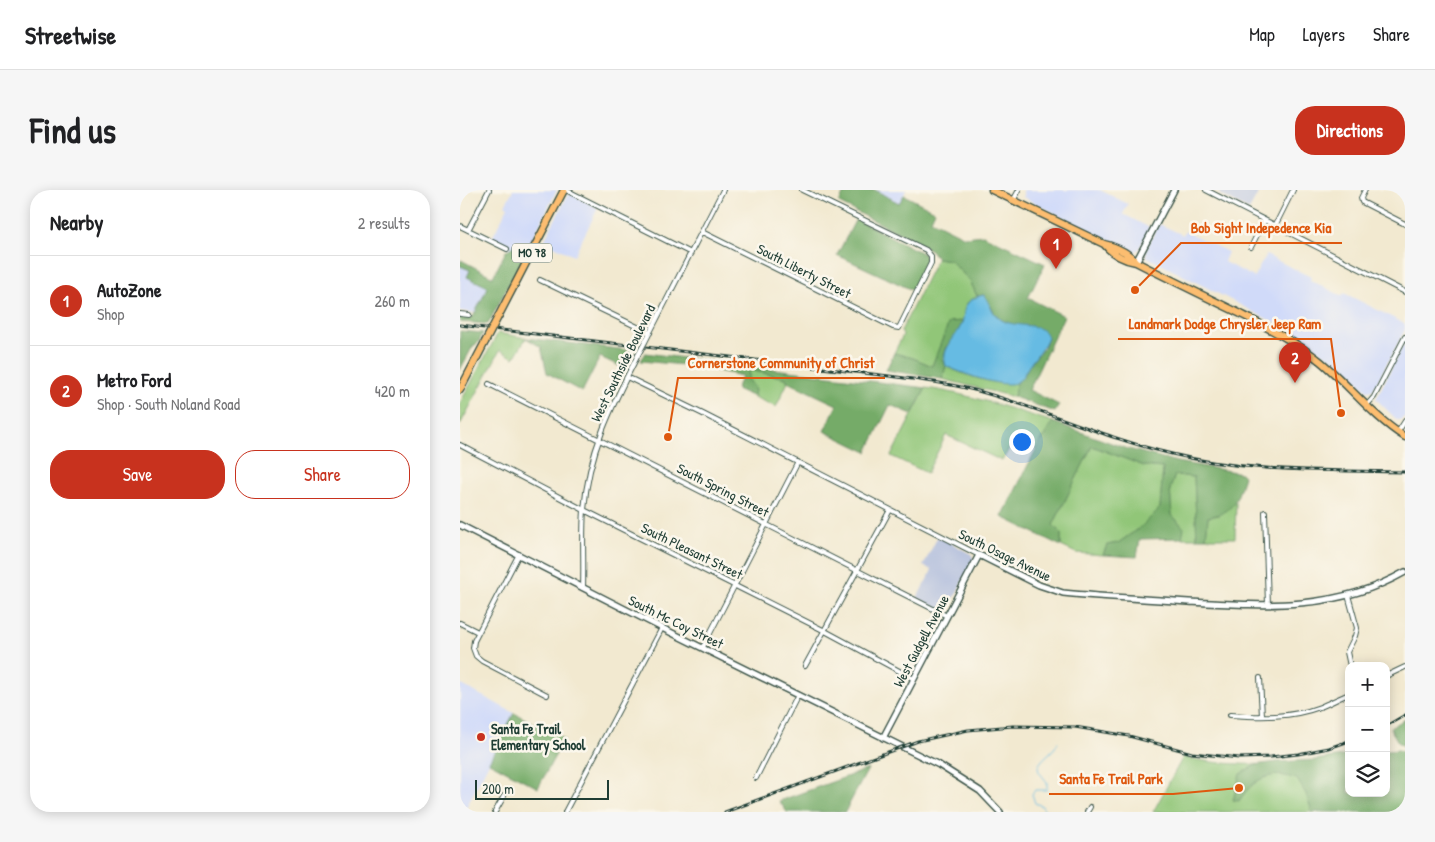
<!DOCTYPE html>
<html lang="en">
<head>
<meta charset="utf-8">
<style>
	body { margin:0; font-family:"Patrick Hand",sans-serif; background:#f6f6f6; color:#202124 }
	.controls { position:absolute; right:15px; bottom:15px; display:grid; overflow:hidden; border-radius:10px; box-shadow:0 2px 12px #0003 }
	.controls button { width:45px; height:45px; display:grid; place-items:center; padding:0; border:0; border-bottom:1px solid #e0e0e0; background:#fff; color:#202124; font:25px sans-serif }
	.scale { position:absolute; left:15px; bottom:12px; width:134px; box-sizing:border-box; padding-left:5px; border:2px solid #1f3d34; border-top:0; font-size:14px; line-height:18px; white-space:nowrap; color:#1f3d34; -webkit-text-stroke:4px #fbf7ec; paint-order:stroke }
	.you { position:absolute; left:561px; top:251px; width:18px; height:18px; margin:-12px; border:4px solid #fff; border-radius:50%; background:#1a73e8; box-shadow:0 0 0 8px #1a73e833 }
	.badge { display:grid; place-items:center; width:32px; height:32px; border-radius:50%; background:#c8321e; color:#fff; font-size:16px; font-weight:700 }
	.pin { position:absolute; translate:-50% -41px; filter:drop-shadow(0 1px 2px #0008) }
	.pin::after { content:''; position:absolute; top:26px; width:18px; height:15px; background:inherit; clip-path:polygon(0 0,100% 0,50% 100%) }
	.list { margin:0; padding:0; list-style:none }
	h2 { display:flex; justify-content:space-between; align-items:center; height:65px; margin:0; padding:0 20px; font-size:21px }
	h2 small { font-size:16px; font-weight:400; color:#757577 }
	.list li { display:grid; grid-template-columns:32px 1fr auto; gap:15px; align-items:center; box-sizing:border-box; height:90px; padding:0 20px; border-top:1px solid #e0e0e0 }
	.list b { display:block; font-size:19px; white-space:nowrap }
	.list p { margin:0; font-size:16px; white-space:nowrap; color:#757577 }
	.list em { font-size:16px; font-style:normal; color:#757577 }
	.actions { display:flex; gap:10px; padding:15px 20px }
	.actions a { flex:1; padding:11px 0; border:1px solid #c8321e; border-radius:20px; text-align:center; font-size:18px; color:#c8321e }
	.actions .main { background:#c8321e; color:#fff }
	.icon { flex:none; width:28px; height:28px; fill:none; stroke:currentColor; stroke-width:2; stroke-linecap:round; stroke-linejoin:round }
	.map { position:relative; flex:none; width:945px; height:622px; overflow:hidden; border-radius:20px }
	header { display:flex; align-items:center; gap:30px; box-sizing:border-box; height:70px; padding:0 25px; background:#fff; border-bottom:1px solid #e0e0e0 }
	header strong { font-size:24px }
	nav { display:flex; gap:28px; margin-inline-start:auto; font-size:18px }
	.intro { display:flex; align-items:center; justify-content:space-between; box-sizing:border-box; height:120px; padding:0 30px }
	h1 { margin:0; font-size:35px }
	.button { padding:12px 22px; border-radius:20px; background:#c8321e; color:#fff; font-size:18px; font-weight:700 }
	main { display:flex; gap:30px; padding:0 30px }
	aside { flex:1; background:#fff; border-radius:20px; box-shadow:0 2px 12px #0003 }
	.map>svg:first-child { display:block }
	.built { fill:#d0daf9 }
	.industrial { fill:#bac4de }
	.green { fill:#91c678; stroke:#588256 }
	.forest { fill:#74ab68; stroke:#4a744e }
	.water { fill:#66bbe3; stroke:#427c8c }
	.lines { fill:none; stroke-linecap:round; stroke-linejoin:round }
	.stream { stroke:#66bbe3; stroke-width:1 }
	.minor-casing { stroke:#3f574b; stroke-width:6 }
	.tertiary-casing { stroke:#3f574b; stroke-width:8 }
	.primary-casing { stroke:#3f574b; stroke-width:9 }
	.minor { stroke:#fff; stroke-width:4 }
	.tertiary { stroke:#fff; stroke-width:5 }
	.primary { stroke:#fcbd6f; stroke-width:6 }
	.rail-casing { stroke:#1f3d34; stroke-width:3 }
	.rail { stroke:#fbf7ec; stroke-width:1; stroke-dasharray:4; stroke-linecap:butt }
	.minor-bridge-casing { stroke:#3f574b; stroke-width:6; stroke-linecap:butt }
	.primary-bridge-casing { stroke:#3f574b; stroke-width:9; stroke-linecap:butt }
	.minor-bridge { stroke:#fff; stroke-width:4 }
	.primary-bridge { stroke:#fcbd6f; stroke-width:6 }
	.poi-dot { fill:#c8321e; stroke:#fbf7ec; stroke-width:2 }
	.labels { text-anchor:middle; stroke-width:5; stroke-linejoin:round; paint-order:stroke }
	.shield { fill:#fbf7ec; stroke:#61756b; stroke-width:1 }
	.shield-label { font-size:12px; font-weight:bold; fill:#1f3d34 }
	.street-label { font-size:14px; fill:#1f3d34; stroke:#fbf7ec }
	.poi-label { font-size:14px; font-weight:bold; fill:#1f3d34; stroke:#fbf7ec; text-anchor:start }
	.leader { fill:none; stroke:#de580e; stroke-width:2 }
	.callout-dot { fill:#de580e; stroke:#fbf7ec; stroke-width:2 }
	.callout-label { font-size:15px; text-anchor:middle; font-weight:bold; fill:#de580e; stroke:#fbf7ec; stroke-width:5; stroke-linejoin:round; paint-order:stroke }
</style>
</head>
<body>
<header>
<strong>Streetwise</strong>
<nav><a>Map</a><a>Layers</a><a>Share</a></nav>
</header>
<div class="intro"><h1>Find us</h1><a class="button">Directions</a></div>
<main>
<aside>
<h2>Nearby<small>2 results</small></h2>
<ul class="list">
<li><span class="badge">1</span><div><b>AutoZone</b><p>Shop</p></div><em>260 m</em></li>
<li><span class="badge">2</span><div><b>Metro Ford</b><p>Shop · South Noland Road</p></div><em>420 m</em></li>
</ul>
<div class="actions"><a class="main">Save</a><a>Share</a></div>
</aside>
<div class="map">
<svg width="945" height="622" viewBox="0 0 945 622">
	<rect width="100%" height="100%" fill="#fbf7ec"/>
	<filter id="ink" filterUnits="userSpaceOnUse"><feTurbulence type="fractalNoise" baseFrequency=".02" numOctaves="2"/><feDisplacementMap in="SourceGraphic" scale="10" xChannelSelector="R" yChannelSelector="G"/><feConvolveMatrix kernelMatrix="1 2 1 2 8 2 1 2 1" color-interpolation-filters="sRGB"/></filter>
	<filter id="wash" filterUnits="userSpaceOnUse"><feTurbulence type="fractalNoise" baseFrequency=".0096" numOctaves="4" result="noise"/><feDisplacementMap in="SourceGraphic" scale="20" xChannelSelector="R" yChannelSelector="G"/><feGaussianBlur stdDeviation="1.12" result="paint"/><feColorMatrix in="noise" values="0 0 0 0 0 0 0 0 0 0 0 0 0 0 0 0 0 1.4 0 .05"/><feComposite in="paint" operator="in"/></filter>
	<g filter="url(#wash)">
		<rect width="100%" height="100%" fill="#f2e9d0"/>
		<path class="built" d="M53 0H97L66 62 53 56 50 58 32 48 48 17 45 15Z
			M415 0H446L440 13Z
			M563 0H640L668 14 663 24 690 38 679 59 675 62H671L563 7Z
			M111 4 138 18 114 66 84 51 108 5Z
			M699 34 723 45 725 41 768 62 764 72 794 87 806 65 851 87 850 90 882 106 884 103 945 134V140L913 200 908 201 875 171 833 142 687 67 686 60Z
			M0 76 10 80 7 87 28 97 15 123 0 121Z
			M943 155 945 156V226L941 230H937L916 209Z
			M0 494 54 523 4 622H0Z"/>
		<path class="industrial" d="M761 0H800L789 20 759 4Z
			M478 346 511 364 514 369 490 416 484 421 457 408 472 380 463 376Z"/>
		<path class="green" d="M477 68 490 70 510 91 517 106 507 113 503 131 489 132 472 176 453 168 434 163 443 145 441 141Z
			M38 143 66 148 54 168 40 160 0 235V213Z
			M486 176C503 185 537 196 556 193L554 207 482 189Z
			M290 180 326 188 328 192 316 217 294 207 295 198 288 190Z
			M466 198C510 204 551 219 593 232L576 259 554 250 542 271 486 245 467 283 431 266Z
			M632 256 684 276 703 278 700 318 681 337 658 353 647 355 643 365 616 363 601 356V343L593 335Z
			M715 285 734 287 737 348H722L723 337 712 325 710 299Z
			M776 312 775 348H746L748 327 760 325Z
			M723 567C762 576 802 575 842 573L863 622H693Z"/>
		<path class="forest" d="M385 0H415L439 13 444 5 475 21 471 30 505 47 523 45 585 74 568 108 604 126 569 200 599 215 595 222 554 207 556 193 563 187 570 174 584 158 588 147C578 144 541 132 536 126 532 119 529 112 524 105L517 106 510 91 490 70 477 68 471 60 455 51 379 13Z
			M396 29 464 64C469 76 459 90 454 101L377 65Z
			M53 56 66 62 28 134 0 132V126L13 127 28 97 7 87 10 80 0 76 1 70 33 87 46 61Z
			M503 131 499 140 487 156 483 170 486 176 482 189 426 180 434 163 453 168 472 176 489 132Z
			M0 141 23 143 18 153 13 156 0 180Z
			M66 148 175 161 166 179 140 167 122 202 87 183 81 157Z
			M185 163 466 198 452 224 430 215 407 262 364 241 377 215 328 192 326 188 290 180 288 189 295 198 294 207 276 199 282 186 234 176 181 171Z
			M593 232 665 258 717 272 781 283 784 286C777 309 775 323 748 327L746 348H737L734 287 715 285 710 299 712 325 724 338 722 348 680 349 677 367 643 365 647 355 658 353 681 337 700 318 703 278 684 276 632 256 593 335 601 343V356L542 327 576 259Z
			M54 523 104 549 78 598 29 572Z
			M945 529V557L938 552 930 538Z
			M939 560 945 564V622H852L846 604 837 589C810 580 794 588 779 611L773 610 780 584 795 575 817 572 855 570 889 565V603H926V561Z
			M408 579 385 622H327L319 611Z"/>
		<path class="water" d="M524 105C529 112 532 123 539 128 553 140 579 129 588 147 583 159 578 163 571 173 566 179 564 188 557 192 546 200 498 182 486 176 480 158 496 149 502 133 504 127 503 119 507 114 510 109 518 106 524 105Z"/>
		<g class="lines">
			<path class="stream" d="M585 622 582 616 575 613 572 604 575 600H587V592L579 582 578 577C582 566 594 563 598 552"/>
		</g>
	</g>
	<g filter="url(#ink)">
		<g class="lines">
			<defs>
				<path id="minor" d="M106 0 231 63
					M746 0 945 102
					M905 0 901 8 902 12 945 34
					M553 11 559 0
					M0 36 47 59
					M815 36 833 0
					M8 40 29 0
					M242 42 433 137 439 138 471 73V66L466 60 342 0
					M791 57 804 31
					M80 90 190 143
					M0 124 9 125
					M185 152 263 0
					M167 187 243 224 519 365
					M29 194 487 426
					M907 215 914 207 945 147
					M938 242 945 231
					M0 255 124 320 365 441 454 489
					M805 322 808 415
					M59 364 14 451 13 458 16 466 22 471 87 505
					M123 398C124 372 122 346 124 320 128 263 152 215 178 165
					M888 405 897 438 895 446 887 462 890 476
					M0 433 18 442
					M243 457 338 272
					M345 476 430 320
					M926 486 945 477
					M800 488 802 526
					M770 525C800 527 831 528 860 517 870 513 879 508 889 504
					M296 588 338 505
					M35 622 44 606
					M105 622 202 438
					M627 622 630 617"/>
				<path id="tertiary" d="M676 72 714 0
					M0 335 202 438 479 575 520 601 540 622
					M423 548 519 365 579 395 603 403C645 407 687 409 729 412 804 416 877 421 945 382"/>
				<path id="primary" d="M532 0 644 54C656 57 668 62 676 72
					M644 54C652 64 664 70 676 72 709 89 742 105 775 121 804 136 835 151 860 171 889 195 913 227 945 247
					M39 125 104 0
					M0 200 25 152"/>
			</defs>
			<use href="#minor" class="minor-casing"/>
			<use href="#tertiary" class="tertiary-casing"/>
			<use href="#primary" class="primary-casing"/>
			<use href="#minor" class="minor"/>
			<use href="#tertiary" class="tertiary"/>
			<use href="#primary" class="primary"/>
			<defs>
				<path id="rail" d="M0 135 429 186C461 190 494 194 525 203 588 221 648 249 712 264 788 283 867 280 945 282
					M926 536 945 525
					M265 622 458 551 508 540 553 536 615 537 669 546 732 563 779 568 811 567 838 564 869 558 889 551"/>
			</defs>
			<use href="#rail" class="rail-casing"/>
			<use href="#rail" class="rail"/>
			<defs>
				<path id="minor-bridge" d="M178 165 185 152"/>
				<path id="primary-bridge" d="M25 152 39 125"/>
			</defs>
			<use href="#minor-bridge" class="minor-bridge-casing"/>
			<use href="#primary-bridge" class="primary-bridge-casing"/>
			<use href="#minor-bridge" class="minor-bridge"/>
			<use href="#primary-bridge" class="primary-bridge"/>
		</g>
	</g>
	<circle class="poi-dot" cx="21" cy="547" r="5"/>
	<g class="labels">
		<rect class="shield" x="52" y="53.5" width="40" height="19" rx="4"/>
		<g class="shield-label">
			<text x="72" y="67">MO 78</text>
		</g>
		<g class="street-label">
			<text transform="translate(344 81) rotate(27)" y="5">South Liberty Street</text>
			<text transform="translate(163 173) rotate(-64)" y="5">West Southside Boulevard</text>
			<text transform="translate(263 300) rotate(27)" y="5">South Spring Street</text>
			<text transform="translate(232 361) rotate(26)" y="5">South Pleasant Street</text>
			<text transform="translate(545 365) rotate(26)" y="5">South Osage Avenue</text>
			<text transform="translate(216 432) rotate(26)" y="5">South Mc Coy Street</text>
			<text transform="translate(461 451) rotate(-62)" y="5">West Gudgell Avenue</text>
		</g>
		<g class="poi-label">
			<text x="31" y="544">Santa Fe Trail<tspan x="31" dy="16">Elementary School</tspan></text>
		</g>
	</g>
	<path class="leader" d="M675 100L721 53H882M881 223L871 149H658M208 247L218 188H425M779 598L713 604H589"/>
	<g class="callout-dot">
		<circle cx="675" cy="100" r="5"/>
		<circle cx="881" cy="223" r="5"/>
		<circle cx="208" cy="247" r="5"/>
		<circle cx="779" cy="598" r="5"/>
	</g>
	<g class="callout-label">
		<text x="801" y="43">Bob Sight Indepedence Kia</text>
		<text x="765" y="139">Landmark Dodge Chrysler Jeep Ram</text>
		<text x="321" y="178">Cornerstone Community of Christ</text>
		<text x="651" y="594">Santa Fe Trail Park</text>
	</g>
</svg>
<div class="controls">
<button>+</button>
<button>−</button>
<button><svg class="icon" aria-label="layers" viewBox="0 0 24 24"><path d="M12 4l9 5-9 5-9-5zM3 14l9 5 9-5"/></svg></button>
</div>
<div class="scale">200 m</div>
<div class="you"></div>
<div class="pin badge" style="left:596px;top:79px">1</div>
<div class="pin badge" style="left:835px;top:193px">2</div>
</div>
</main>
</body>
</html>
